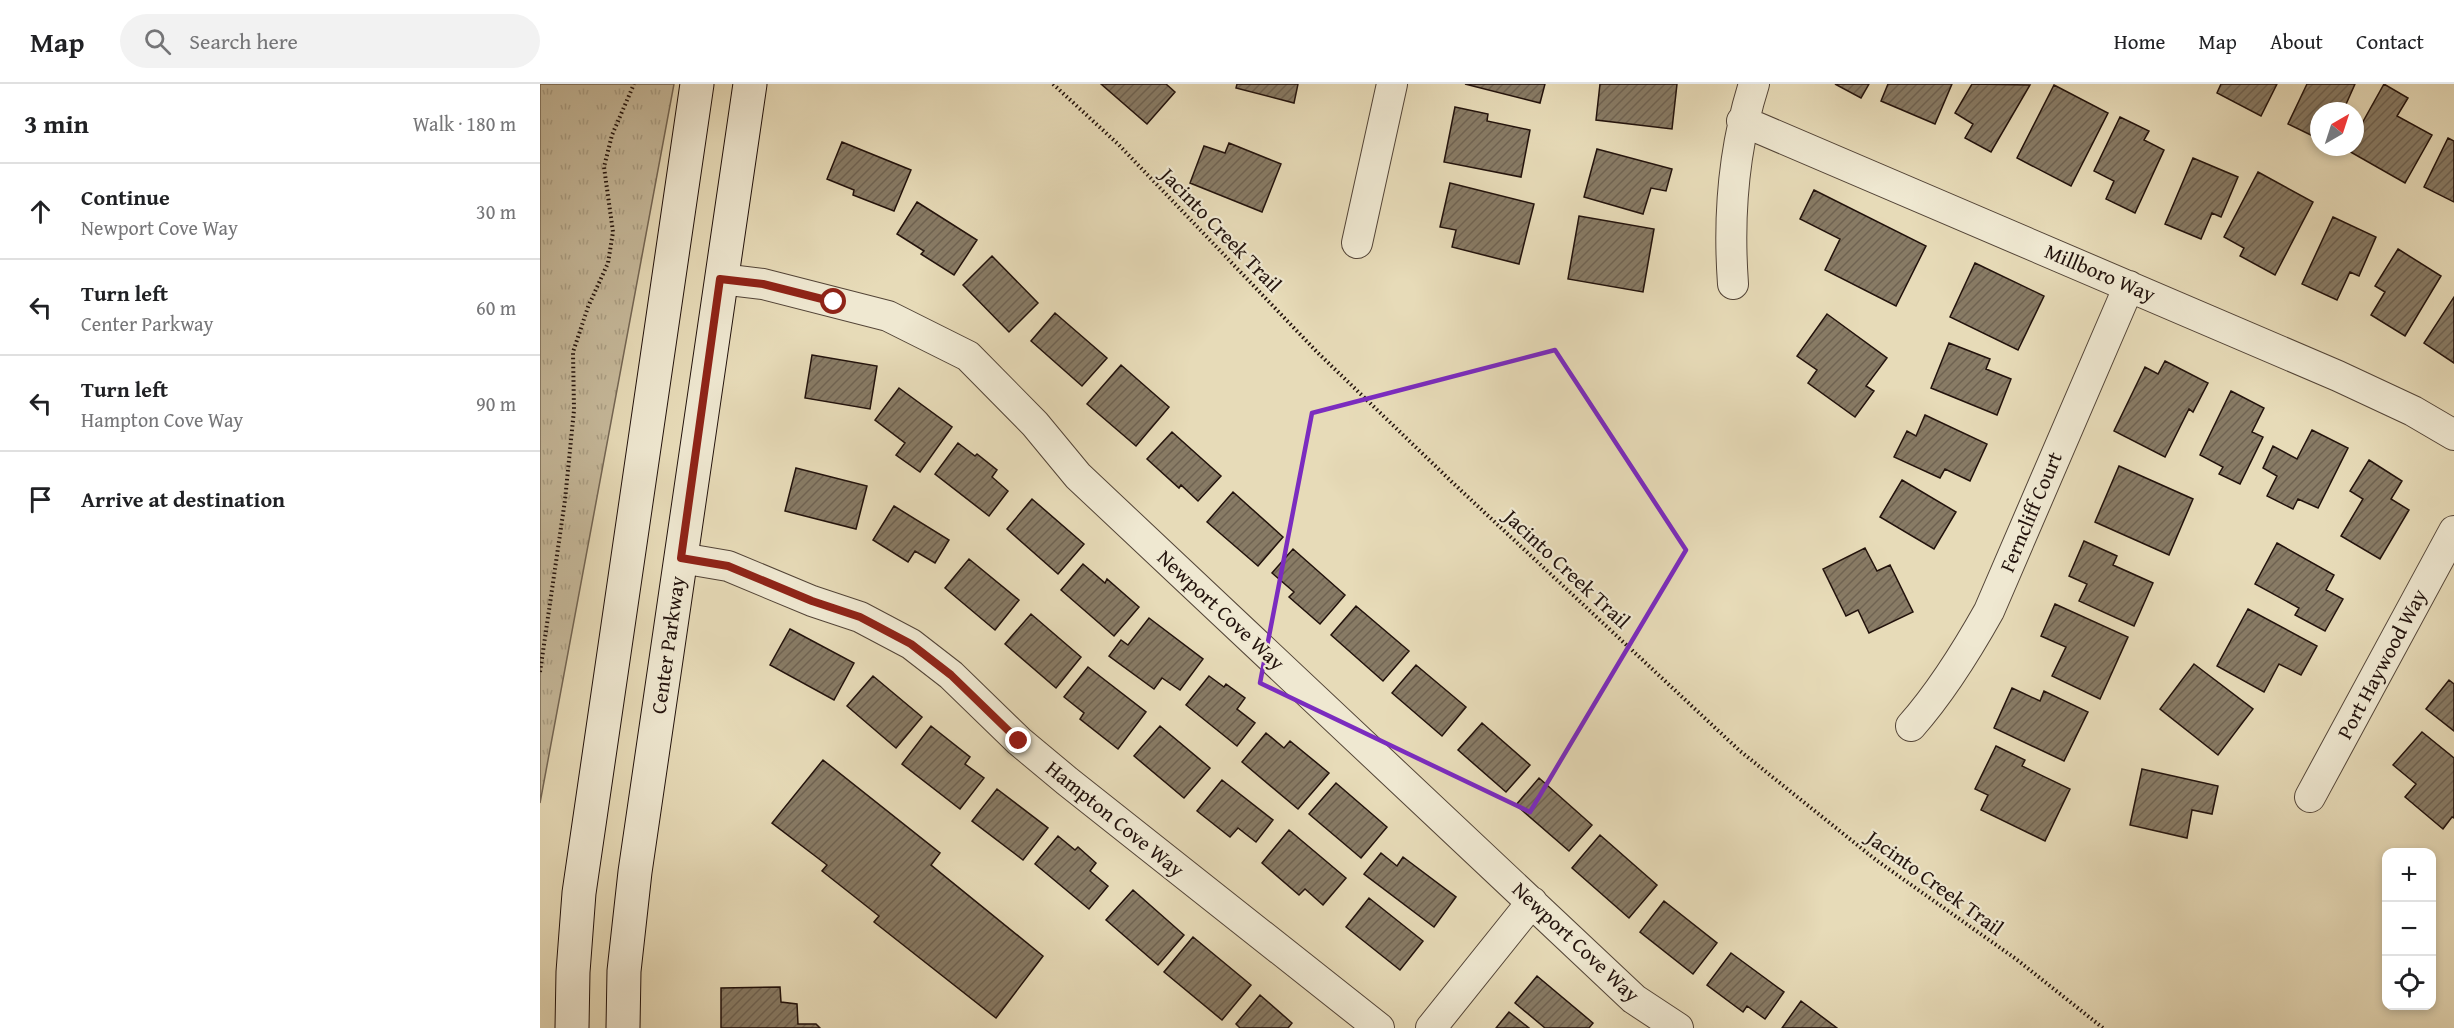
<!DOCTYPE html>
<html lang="en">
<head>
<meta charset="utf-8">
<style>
	body { margin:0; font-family:"Gentium Book Plus",serif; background:#f2f2f2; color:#202124 }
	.controls { position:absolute; right:18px; bottom:18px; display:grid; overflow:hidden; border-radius:12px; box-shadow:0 3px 9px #0003 }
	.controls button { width:54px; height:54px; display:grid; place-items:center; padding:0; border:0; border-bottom:2px solid #e0e0e0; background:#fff; color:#202124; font:30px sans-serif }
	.compass { position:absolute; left:1770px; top:18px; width:54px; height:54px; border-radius:50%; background:#fff; box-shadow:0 3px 9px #0003; rotate:39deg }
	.stop { position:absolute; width:18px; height:18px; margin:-14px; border:4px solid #8f2418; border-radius:50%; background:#fff }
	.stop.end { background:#8f2418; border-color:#fff; box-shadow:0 2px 6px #0008 }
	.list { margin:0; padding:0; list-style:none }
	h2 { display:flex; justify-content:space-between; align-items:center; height:78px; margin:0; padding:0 24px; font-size:26px }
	h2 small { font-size:20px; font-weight:400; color:#757577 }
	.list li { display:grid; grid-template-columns:39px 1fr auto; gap:18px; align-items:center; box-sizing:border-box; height:96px; padding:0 24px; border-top:2px solid #e0e0e0 }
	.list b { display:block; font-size:22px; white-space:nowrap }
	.list p { margin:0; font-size:20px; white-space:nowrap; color:#757577 }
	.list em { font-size:20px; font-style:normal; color:#757577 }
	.icon { flex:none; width:33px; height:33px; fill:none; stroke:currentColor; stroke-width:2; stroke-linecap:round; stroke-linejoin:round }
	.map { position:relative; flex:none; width:1914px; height:944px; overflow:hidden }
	header { display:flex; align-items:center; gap:36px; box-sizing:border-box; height:84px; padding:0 30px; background:#fff; border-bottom:2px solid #e0e0e0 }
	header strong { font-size:28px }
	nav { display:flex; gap:33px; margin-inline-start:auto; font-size:21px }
	.search { width:420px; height:54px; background:#f2f2f2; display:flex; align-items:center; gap:15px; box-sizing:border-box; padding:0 21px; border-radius:33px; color:#757577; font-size:22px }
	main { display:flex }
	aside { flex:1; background:#fff }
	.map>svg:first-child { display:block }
	.grass { fill:url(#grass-tufts); stroke:#746654; stroke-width:1.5 }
	.building { fill:url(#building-hatch); stroke:#22120c; stroke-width:1.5 }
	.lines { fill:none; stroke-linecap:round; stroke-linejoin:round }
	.minor-casing { stroke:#534437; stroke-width:32 }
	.secondary-casing { stroke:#22120c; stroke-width:35 }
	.path { stroke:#22120c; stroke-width:4; stroke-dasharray:1.5 3; stroke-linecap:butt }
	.minor { stroke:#efe8d1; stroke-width:30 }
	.secondary { stroke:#efe8d1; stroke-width:33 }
	.route { stroke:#8f2418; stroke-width:8 }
	.marked { fill:none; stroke:#7b2cbf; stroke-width:4.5; stroke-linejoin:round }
	.labels { text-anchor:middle; stroke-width:4.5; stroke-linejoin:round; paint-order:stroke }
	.street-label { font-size:21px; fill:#22120c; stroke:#efe8d1 }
</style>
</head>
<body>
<header>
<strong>Map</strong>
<div class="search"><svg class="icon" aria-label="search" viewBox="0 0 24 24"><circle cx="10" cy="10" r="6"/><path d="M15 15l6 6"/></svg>Search here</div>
<nav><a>Home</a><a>Map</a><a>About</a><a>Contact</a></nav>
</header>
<main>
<aside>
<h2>3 min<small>Walk · 180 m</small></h2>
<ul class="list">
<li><svg class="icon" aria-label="ahead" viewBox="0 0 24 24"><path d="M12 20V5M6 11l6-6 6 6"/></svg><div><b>Continue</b><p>Newport Cove Way</p></div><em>30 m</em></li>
<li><svg class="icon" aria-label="left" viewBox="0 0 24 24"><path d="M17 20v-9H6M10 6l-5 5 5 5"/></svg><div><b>Turn left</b><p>Center Parkway</p></div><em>60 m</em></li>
<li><svg class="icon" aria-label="left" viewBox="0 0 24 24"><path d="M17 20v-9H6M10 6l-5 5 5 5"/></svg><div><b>Turn left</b><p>Hampton Cove Way</p></div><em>90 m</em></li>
<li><svg class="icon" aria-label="arrive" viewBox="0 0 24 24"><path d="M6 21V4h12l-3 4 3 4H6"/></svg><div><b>Arrive at destination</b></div></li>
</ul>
</aside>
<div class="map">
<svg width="1914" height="944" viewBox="0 0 1914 944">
	<defs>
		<pattern id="grass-tufts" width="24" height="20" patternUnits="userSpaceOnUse" patternTransform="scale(1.5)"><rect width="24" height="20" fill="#c6b99b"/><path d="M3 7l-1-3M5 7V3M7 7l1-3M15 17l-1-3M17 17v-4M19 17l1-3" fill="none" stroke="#aa9e84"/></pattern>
		<pattern id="building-hatch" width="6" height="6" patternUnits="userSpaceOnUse" patternTransform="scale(1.5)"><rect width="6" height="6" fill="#887b65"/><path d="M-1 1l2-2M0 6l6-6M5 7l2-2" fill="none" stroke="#6f6352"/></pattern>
	</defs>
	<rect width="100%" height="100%" fill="#e7dbb8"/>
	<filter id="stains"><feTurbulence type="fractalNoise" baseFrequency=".00333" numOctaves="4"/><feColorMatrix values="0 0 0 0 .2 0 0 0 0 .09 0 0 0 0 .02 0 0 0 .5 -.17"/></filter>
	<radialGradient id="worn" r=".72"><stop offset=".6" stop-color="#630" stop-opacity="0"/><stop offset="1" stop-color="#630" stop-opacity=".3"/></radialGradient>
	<path class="grass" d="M0 0H134L0 719Z"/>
	<path class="building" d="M561 0H626L635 8 607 40Z
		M697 0H758L754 19 696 4Z
		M925 0H1005L1000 19Z
		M1060 0H1137L1132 45 1056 36Z
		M1295 0H1329L1321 14Z
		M1348 0H1412L1395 40 1341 17Z
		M1432 0 1490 1 1451 68 1425 54 1433 40 1415 29Z
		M1681 0H1737L1721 32 1677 9Z
		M1767 0H1815L1803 27H1779V55L1748 40Z
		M1844 0 1868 14 1857 32 1892 51 1865 99 1807 66 1809 63H1815V52Z
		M1514 1 1568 29 1531 102 1477 74Z
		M915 23 948 30 947 37 990 46 981 93 904 78Z
		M1580 33 1609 47 1604 56 1624 66 1595 129 1566 115 1574 97 1554 87Z
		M1908 54 1914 57V118L1884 103Z
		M302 58 371 86 354 127 313 111 314 106 287 95Z
		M689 59 741 80 722 128 650 99 664 62 685 69Z
		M1057 65 1132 85 1126 107 1111 104 1103 130 1044 113Z
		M1653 74 1698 93 1681 133 1672 129 1661 155 1625 140Z
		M1718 88 1773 118 1735 191 1700 172 1704 164 1684 153Z
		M910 99 994 120 979 180 912 163 916 146 900 143Z
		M1274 106 1386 162 1356 222 1285 186 1300 155 1260 135Z
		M377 118 437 156 414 191 381 170 384 167 357 150Z
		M1039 132 1114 145 1103 208 1028 195Z
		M1793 133 1836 153 1819 192 1810 188 1797 216 1762 200Z
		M1858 165 1901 192 1865 252 1831 231 1845 208 1835 202Z
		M452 172 498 219 469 248 423 201Z
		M1435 179 1504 212 1478 266 1410 233Z
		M1914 213V279L1884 259Z
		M515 229 567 274 542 302 491 257Z
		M1287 230 1347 274 1326 302 1334 307 1315 333 1268 299 1277 286 1257 272Z
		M1409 259 1450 275 1446 285 1471 295 1457 331 1391 304Z
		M272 271 337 282 330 325 265 314Z
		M1625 277 1668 299 1653 328 1649 325 1625 373 1574 347 1605 283 1618 290Z
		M581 281 629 323 596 362 547 320Z
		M359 304 412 343 380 388 356 371 365 359 335 336Z
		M1691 307 1724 324 1712 348 1723 353 1700 400 1679 390 1683 383 1660 371Z
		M1385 331 1447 360 1430 397 1405 385 1400 394 1354 373 1367 347 1376 352Z
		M1772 346 1808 364 1778 424 1758 415 1753 425 1727 412 1737 392 1723 384 1733 362 1757 375Z
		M632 348 681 392 658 417 641 401 639 404 607 375Z
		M418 359 435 372 437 370 457 386 452 393 468 407 449 432 395 390Z
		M1829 376 1862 397 1851 415 1869 426 1840 475 1801 452 1823 415 1810 407Z
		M1579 382 1653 415 1629 471 1555 438Z
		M256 384 327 402 316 445 245 427Z
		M1362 396 1416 428 1394 465 1340 433Z
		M693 408 743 453 718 482 667 438Z
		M492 415 544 460 518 490 467 445Z
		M354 422 409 456 395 479 375 467 368 478 333 456Z
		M1544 457 1577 472 1573 481 1613 499 1594 542 1539 517 1547 500 1529 492Z
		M1737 459 1794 491 1786 506 1803 515 1785 547 1755 531 1759 524 1715 500Z
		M1325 464 1337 487 1350 481 1373 528 1329 549 1318 526 1306 532 1283 485Z
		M753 465 805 511 780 540 749 513 754 508 732 489Z
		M429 475 479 516 455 546 405 504Z
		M543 480 565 499 567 495 599 523 574 552 521 506Z
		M1515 520 1588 553 1560 615 1512 592 1526 563 1501 552Z
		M816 522 869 567 843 597 791 551Z
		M1708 525 1777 562 1761 591 1739 580 1724 608 1677 582Z
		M491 530 541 573 516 604 465 560Z
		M609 534 663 575 640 606 622 594 614 605 569 572 581 556 588 561Z
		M250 545 314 579 294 616 230 581Z
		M1654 580 1713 625 1678 671 1620 625Z
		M876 581 926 623 902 652 852 609Z
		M548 583 606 628 578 665 540 635 544 629 524 613Z
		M333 592 382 633 356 664 307 622Z
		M669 592 684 603 686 600 705 614 697 625 715 639 697 662 646 621Z
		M1909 596 1914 600V647L1886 625Z
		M1472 604 1500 617 1504 607 1548 628 1524 677 1454 644Z
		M942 639 990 681 966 708 918 666Z
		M391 642 430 673 425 680 444 694 420 725 362 680Z
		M620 642 670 684 644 714 594 672Z
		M1882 648 1914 674V734L1912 733 1903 745 1865 713 1876 700 1853 681Z
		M726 649 744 664 750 657 789 689 758 725 702 678Z
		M1456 662 1485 676 1482 682 1530 705 1505 757 1441 726 1448 711 1435 705Z
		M283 676 400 769 391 781 503 872 456 934 334 838 339 832 282 787 287 781 232 739Z
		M1602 685 1678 702 1672 730 1652 726 1647 754 1590 741Z
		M999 694 1052 741 1029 767 976 721Z
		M682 696 733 736 716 758 698 744 690 753 657 727Z
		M796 699 847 743 821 774 769 730Z
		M457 705 508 744 483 776 432 737Z
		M749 746 806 794 783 821 765 805 759 811 722 779Z
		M1060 751 1117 801 1089 834 1032 784Z
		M518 752 535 766 538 763 556 779 550 787 568 802 549 825 495 780Z
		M841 769 857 782 863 773 916 813 894 843 824 790Z
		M593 806 644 851 618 881 566 836Z
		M829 814 883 857 860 886 806 843Z
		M1124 817 1177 859 1153 890 1100 848Z
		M653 853 711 901 682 936 624 888Z
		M1191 869 1244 908 1225 935 1207 922 1203 928 1167 901Z
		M997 892 1053 939 1049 944H1005L975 919Z
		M240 903 241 918 257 920 258 940H276L280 944H181V904Z
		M720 911 752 939 748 944H700L696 940Z
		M1261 917 1297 944H1242Z
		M969 928 989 944H956Z"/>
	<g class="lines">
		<defs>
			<path id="minor" d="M1202 37 1798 292 1873 327 1914 351
				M817 159 852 0
				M181 195 223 200 348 232 428 272 495 340 538 392 1094 915 1138 944
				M1193 200C1188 131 1193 66 1214 0
				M141 474 188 482 272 517 320 533 371 560 411 591 479 657 527 697 839 944
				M1371 642C1402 607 1426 568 1449 527L1589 202
				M1770 713 1914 447
				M891 944 992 818"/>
			<path id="secondary" d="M32 944 33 888 39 809 157 0
				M83 944 84 887 95 788 210 0"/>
		</defs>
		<use href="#minor" class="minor-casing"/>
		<use href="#secondary" class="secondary-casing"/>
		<path class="path" d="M513 0 579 61 777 268 913 399 1200 667 1336 776 1476 875 1563 944
			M0 588 25 416 34 326 33 268 48 223 68 179 73 148 64 83 72 51 94 0"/>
		<use href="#minor" class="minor"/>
		<use href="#secondary" class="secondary"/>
	</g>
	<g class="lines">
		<path class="route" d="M294 218 223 200 180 195 141 474 188 482 272 517 320 533 371 560 411 591 479 657"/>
	</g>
	<path class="marked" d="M1015 266 1146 466 990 728 720 599 772 329Z"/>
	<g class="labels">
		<g class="street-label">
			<text transform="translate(681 146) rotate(46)" y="7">Jacinto Creek Trail</text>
			<text transform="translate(1560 189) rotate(23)" y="7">Millboro Way</text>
			<text transform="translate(1491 428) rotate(-67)" y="7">Ferncliff Court</text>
			<text transform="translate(1027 485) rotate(43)" y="7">Jacinto Creek Trail</text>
			<text transform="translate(681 526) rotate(43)" y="7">Newport Cove Way</text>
			<text transform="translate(128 561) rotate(-82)" y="7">Center Parkway</text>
			<text transform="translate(1842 580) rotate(-62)" y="7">Port Haywood Way</text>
			<text transform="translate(575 735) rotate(39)" y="7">Hampton Cove Way</text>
			<text transform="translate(1395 799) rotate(36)" y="7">Jacinto Creek Trail</text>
			<text transform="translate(1036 858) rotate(43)" y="7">Newport Cove Way</text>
		</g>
	</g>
	<rect width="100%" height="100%" filter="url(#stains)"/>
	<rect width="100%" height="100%" fill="url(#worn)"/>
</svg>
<div class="controls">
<button>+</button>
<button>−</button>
<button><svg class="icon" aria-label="locate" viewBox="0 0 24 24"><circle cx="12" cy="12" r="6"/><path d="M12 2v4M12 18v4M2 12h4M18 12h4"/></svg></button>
</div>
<svg class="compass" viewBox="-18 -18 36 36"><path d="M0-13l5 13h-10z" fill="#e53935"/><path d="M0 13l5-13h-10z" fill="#757577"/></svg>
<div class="stop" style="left:294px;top:218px"></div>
<div class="stop end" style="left:479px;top:657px"></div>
</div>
</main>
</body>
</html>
